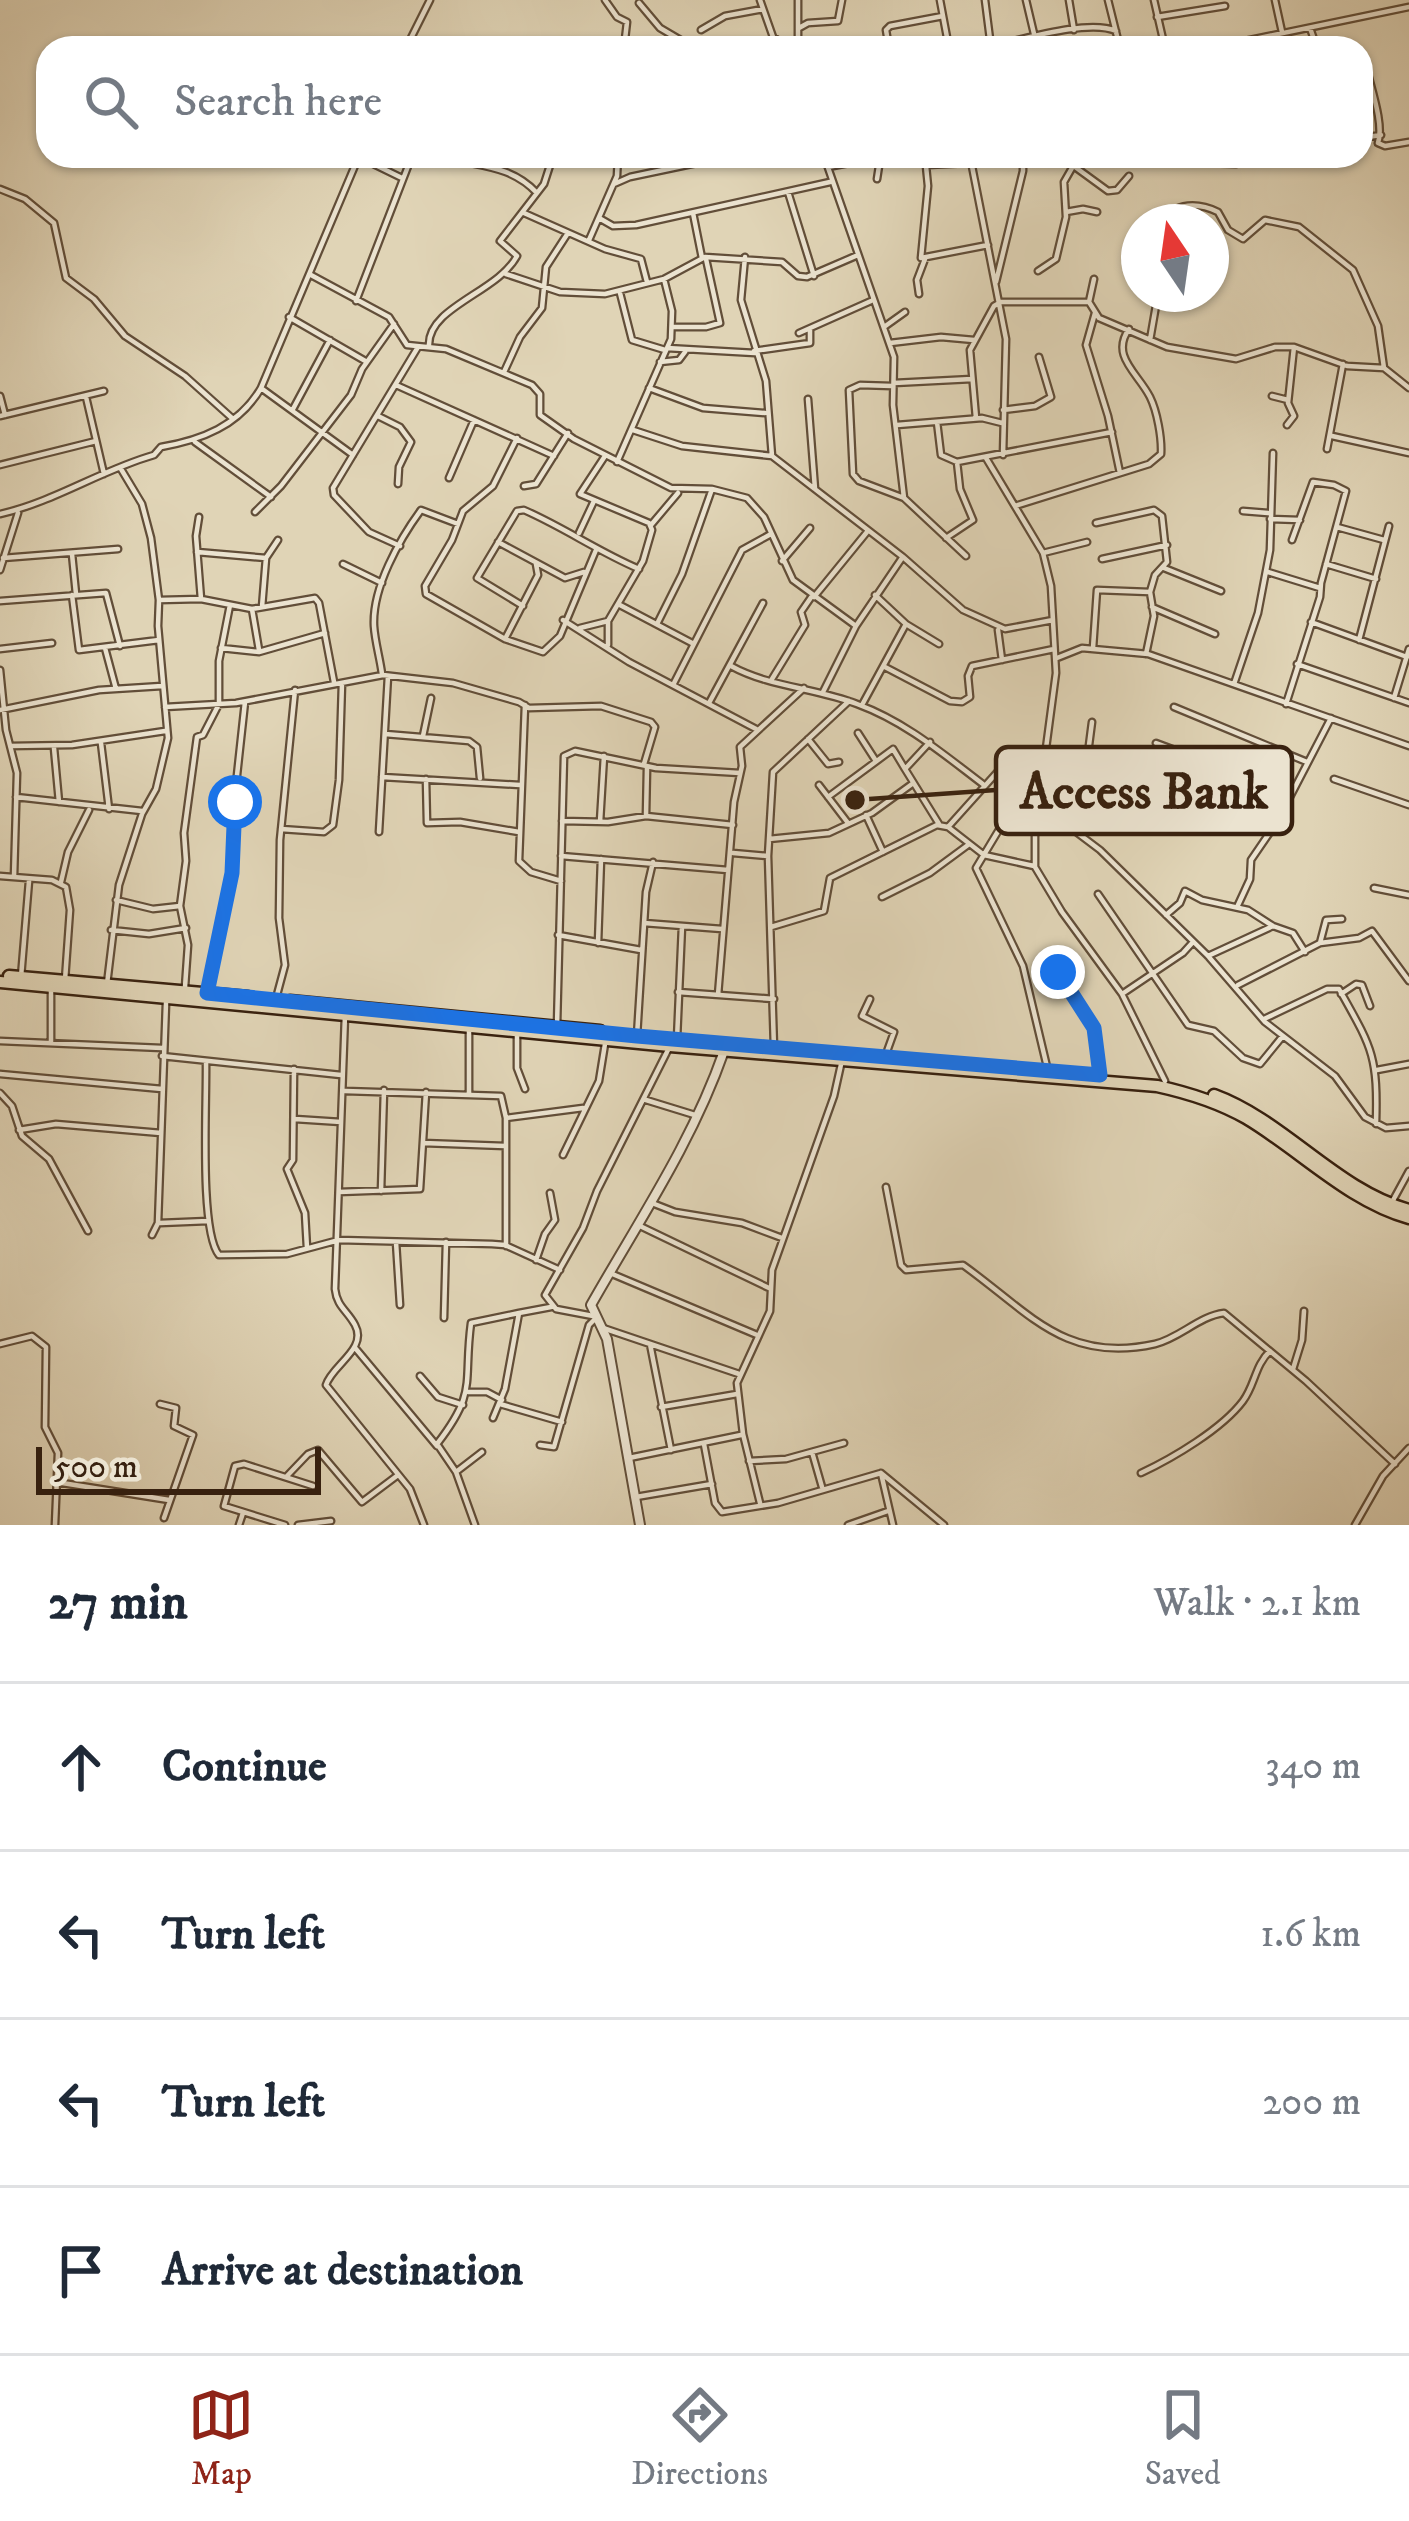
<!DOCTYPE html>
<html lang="en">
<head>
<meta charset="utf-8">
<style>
	body { margin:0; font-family:"IM FELL DW Pica",serif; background:#f2f2f3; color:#1f2937 }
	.compass { position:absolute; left:1121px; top:204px; width:108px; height:108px; border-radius:50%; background:#fff; box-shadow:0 3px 9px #0004; rotate:347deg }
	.scale { position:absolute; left:36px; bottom:30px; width:285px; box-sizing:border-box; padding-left:12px; border:6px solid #38210f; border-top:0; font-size:33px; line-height:42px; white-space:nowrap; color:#38210f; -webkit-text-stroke:9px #ebe3d0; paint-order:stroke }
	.stop { position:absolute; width:36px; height:36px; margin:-27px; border:9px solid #1a73e8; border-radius:50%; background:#fff }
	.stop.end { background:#1a73e8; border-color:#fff; box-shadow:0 3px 12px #0008 }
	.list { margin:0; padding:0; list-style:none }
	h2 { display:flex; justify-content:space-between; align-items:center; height:156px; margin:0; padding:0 48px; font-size:51px }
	h2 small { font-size:39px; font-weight:400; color:#747a83 }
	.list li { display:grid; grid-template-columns:78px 1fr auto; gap:36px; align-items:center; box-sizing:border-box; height:168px; padding:0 48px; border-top:3px solid #e0e1e3 }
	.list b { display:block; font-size:45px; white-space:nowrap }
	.list em { font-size:39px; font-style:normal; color:#747a83 }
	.icon { flex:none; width:66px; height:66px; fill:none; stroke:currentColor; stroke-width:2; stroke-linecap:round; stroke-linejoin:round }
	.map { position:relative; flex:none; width:1409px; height:1525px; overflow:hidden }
	.search { position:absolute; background:#fff; box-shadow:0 3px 9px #0004; left:36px; right:36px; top:36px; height:132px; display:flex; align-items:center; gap:30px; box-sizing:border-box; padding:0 42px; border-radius:36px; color:#747a83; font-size:45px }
	.sheet { height:828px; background:#fff }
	nav { display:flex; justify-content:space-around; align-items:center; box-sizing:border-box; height:168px; border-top:3px solid #e0e1e3; background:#fff; font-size:33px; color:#747a83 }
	nav a { display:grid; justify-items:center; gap:6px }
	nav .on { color:#8f2418 }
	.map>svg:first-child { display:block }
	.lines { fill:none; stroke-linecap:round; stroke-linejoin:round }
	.minor-casing { stroke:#624e39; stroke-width:9 }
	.tertiary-casing { stroke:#624e39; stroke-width:12 }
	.primary-casing { stroke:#38210f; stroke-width:15 }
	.minor { stroke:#ebe3d0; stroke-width:4.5 }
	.tertiary { stroke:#ebe3d0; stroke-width:8 }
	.primary { stroke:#e0d4b6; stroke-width:10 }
	.route { stroke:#1a73e8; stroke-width:15 }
	.leader { fill:none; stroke:#38210f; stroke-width:4.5 }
	.callout-dot { fill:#38210f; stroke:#ebe3d0; stroke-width:4.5 }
	.callout { fill:#ebe3d0; stroke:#38210f; stroke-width:4.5 }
	.callout-label { font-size:51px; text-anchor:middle; font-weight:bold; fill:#38210f }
</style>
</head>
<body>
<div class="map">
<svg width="1409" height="1525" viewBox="0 0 1409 1525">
	<rect width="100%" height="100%" fill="#e0d4b6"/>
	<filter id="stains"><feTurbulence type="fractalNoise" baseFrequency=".00167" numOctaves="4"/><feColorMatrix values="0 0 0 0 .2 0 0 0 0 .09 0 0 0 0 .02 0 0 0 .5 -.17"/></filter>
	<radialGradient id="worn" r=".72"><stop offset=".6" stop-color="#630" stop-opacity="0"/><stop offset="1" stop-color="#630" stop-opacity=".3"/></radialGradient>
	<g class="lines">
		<defs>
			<path id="minor" d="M605 0 617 17 627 22 624 48
				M760 0 773 37 789 48
				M798 0V48
				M940 0 949 48
				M985 0 991 47
				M1026 0 1035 38
				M1069 0 1074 30
				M1108 0 1120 48
				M1154 0 1165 48
				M1275 0 1282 32
				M639 3 660 28 694 48
				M1157 17 1225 6
				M799 28 808 23 838 21 842 0
				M1310 28 1317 48
				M701 30 725 16 763 9
				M406 48 430 0
				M889 48 886 30 890 26 943 16
				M983 48C1015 42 1087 18 1116 31
				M1211 48 1409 7
				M1361 67 1367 70C1372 91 1384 125 1378 143L1385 146 1409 142
				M1361 138 1381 135
				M440 156C474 167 509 163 537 193
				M824 156 894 357 893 405 904 498 966 556
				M925 156 928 186 921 258 988 245
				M970 156 1006 339 1003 455
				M1060 156 1108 191 1117 190 1129 176
				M1191 156 1205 163 1236 164
				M359 157 402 178
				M927 165 968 163
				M828 167 870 159 879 166 877 179
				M614 184 630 177 730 156
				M0 189 25 199 54 223 66 278 94 299 125 336 185 376 233 419
				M788 192 814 276
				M1066 212 1083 209 1097 212
				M524 213 605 249 641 259 647 282
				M693 213 702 258
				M599 218 613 226 636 225 830 182
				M1163 222C1174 201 1200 203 1218 212L1228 230 1243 239 1265 220 1299 227 1353 270 1378 326 1384 368
				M589 240 617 176 618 156
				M745 257 741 300 766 381 772 456
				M1038 271 1056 259 1066 217 1064 182 1072 168
				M506 274 560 292 605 294 664 279 705 257 782 262 798 276 807 277 858 255
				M311 275 389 317 407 345 446 349 532 385 540 394V415L574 439 671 488 712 489 747 498 764 517 793 580 856 626
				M1094 279 1089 302 1099 318 1167 347 1236 359 1275 347H1294L1347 366 1384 368 1409 388
				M996 282 1023 171V156
				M620 293 632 340 665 350
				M919 294 917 280 925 259
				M356 301 412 156
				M1095 313 1086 345 1108 416 1120 473
				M289 317 367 362
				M672 327H706L720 323 706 259
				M884 327 905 312
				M799 333 871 301
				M1150 340 1158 294
				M890 343 941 337 974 340
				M429 345C428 307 498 292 517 256L500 241 544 184 553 156
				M667 348 755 353
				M754 351 810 343V329
				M660 362 679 360 685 352
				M504 372 520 337 542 308 546 267 568 233
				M894 383 972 379
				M396 385 554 456
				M892 386 860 385 849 390 853 474 859 481 904 498
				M261 388 353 455
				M649 388 703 408 765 413
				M0 396 5 415
				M1272 396 1288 400
				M86 397 104 474
				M808 399 815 489
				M293 409 330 340
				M1003 410 1035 406 1051 397 1039 357
				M0 416 104 391
				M378 416 400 427 411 442 399 467 398 484
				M976 418 970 350 994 306 1001 302H1089
				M937 422 941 455 957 462 1112 432
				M897 425 982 418 1002 423
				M1287 425 1294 416 1288 403 1294 347
				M633 430 682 446 772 456 903 557 963 610 1005 629 1053 620
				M1332 436 1409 453
				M517 438 493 486 463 511 452 540 425 586 426 594 505 639 543 652 560 636 596 550
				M195 442 271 497
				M1327 449 1343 364
				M986 458 1043 553 1051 586 1056 673 1035 831V867L1062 912 1122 994 1165 1081
				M617 462 671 339 672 311 664 279
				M0 465 96 441
				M449 478 474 420
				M524 486 536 484 568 433
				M1015 506 1149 464 1161 454C1162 438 1157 411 1150 397 1138 373 1110 356 1129 329
				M1243 511 1268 513
				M255 512 281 486 351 395 362 369 394 324
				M0 514C54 502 101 470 154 455L161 447C201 440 239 426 261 388L359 156
				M199 517 196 536 201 599
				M1270 519 1300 520
				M1096 523 1154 510 1162 516 1167 562 1155 575 1150 592 1154 616 1146 654
				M651 525 678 493
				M1337 527 1384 540
				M579 533 594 501
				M946 538 973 520 960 489 957 462
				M498 542 565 578 584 572
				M400 546 369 532 334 495 333 488 418 347
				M197 552 266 558
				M1043 553 1087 542
				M72 554 76 594
				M3 558 118 549
				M1102 559 1167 545
				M782 561 810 528
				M343 564 382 583
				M1326 564 1376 579
				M1164 568 1221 591
				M0 570 18 513
				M1268 572 1320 588
				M72 595 79 650 159 640
				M875 595 906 624 939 644
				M814 597 867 532
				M159 600 201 599 252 609 315 598 319 603 334 682
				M0 601 106 593 120 646
				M618 604 692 643
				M523 606 477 578 517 511 524 510C565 528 597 551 639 569
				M262 607 266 558 278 540
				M1152 607 1215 634
				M252 609 259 650
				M563 620 629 662 756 729
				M1311 622 1407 657
				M657 624 682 574 712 489
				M580 628 608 621 643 561 652 530 649 523 580 494 605 456
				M998 630 1002 660
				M505 639 538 575 536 564
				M1359 640 1389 526
				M608 645V621
				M105 648 116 689
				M221 648 259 652 325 633
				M1093 648 1097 590 1150 592
				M0 649 52 643
				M1057 658 1082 648 1148 654 1409 746
				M1297 664 1409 703
				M731 666C769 687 816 688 857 704 906 722 943 754 984 785
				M885 667 950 701 962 702 970 697 968 676 972 666 1054 649
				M0 670 6 730 17 773 14 877
				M382 674C380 658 375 642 374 626 372 588 399 540 421 510L458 524
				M772 679 805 625 801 612 812 596
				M1234 684 1258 613 1270 550 1273 453
				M673 685 742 550 771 534
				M823 692 856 626 902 558
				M1394 698 1409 649
				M709 703 763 603
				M1286 704 1320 597 1321 583 1346 491 1334 485 1313 482 1292 540
				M525 705 519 861 531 872 561 881
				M862 705 906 624
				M165 707 236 703 383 675 453 683 519 702 529 708 601 706 651 722 655 727 644 764
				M1174 707 1307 762
				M0 710 99 690 162 686
				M858 733 876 761
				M385 734 469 741 477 747 480 778
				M423 736 431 698
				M808 739 828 764 839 762
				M930 742 905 769 939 824
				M101 743 109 809
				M1156 743 1226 769 1287 802
				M10 746 72 745 165 731
				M54 748 59 802
				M382 777 520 785
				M426 779 427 823 460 822 519 832
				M1334 779 1409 805
				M1041 783 1173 794
				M1084 784 1092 722
				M819 785 848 823
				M1031 790 1000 828 976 868 1023 966 1048 1071
				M16 797 142 811
				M828 797 893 749 905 769
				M1039 804 1100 850 1208 956 1265 1022 1335 1076 1365 1117 1386 1128 1409 1126
				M866 815 883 852
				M646 816 647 768
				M562 821 608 822 646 816 733 825
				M600 822 604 756
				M948 827 1001 768 1039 794
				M281 829 324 832 333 825 339 780 342 683
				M379 832 388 676
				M769 839 829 833 872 813 912 784
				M733 853 768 856
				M561 856 728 870
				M0 876 52 880 66 887 70 910 65 980
				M61 882 68 852 89 810
				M1374 888 1409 895
				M1098 894 1188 1025 1214 1031 1243 1058 1260 1064 1282 1037
				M882 897 930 873 968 845
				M116 900 153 909 180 906
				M1238 905 1250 879 1251 860 1277 822 1331 718
				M1166 915 1180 903 1185 891 1202 900 1248 910 1273 926 1293 933 1305 952
				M644 923 722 929
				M771 927 824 911 830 878 937 825 948 827 984 855 1034 866
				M111 930 149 934 186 928
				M558 935 641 950
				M598 943 601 859
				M1320 943 1326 920 1342 919
				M1208 956 1273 926
				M1048 962C1079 992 1100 1031 1100 1075
				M21 977 29 881
				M107 984 119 885 142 814 156 789 168 738 158 626 159 600 151 538 142 504 121 469
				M1238 985 1320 943 1359 938 1372 931 1409 981
				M185 987 188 945 180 906 186 861 184 833 197 737 203 735 219 704V661L230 605
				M678 992 774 999
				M207 993 232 873V821L245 702
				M1122 994 1183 953 1193 942
				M1341 994 1356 984 1362 985 1370 1006
				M718 995 734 802 742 766 740 747 804 688
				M870 999 862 1016 894 1032 885 1057
				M274 1006 285 965 279 918 280 840 295 690
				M345 1015 335 1289C337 1307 347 1310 355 1325 368 1349 332 1365 326 1385L410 1489 424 1525
				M1264 1019 1327 989H1339C1372 1048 1378 1055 1376 1124
				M557 1026 564 756 575 751 656 768 740 773
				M469 1027V1094
				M517 1036V1068L525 1089
				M637 1036 646 892 653 862
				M677 1039 682 926
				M0 1041 162 1048
				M51 1042V988
				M774 1048 768 856 773 772 849 701
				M162 1056 341 1075
				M206 1061C207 1100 199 1231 219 1255L287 1254 339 1240 492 1244 505 1245 560 1270
				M294 1069 293 1160 287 1169 305 1213 307 1248
				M1377 1070 1409 1064
				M0 1074 162 1089
				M345 1091 501 1096 506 1118V1246
				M0 1093 12 1106 22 1136 49 1159 88 1231
				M646 1100 698 1116
				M506 1118 583 1108
				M295 1119 341 1122
				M19 1130 56 1124 161 1133
				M423 1143 505 1146
				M563 1155 599 1081 605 1044
				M886 1187 901 1265 906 1270 963 1265C1029 1312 1065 1364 1155 1344 1180 1338 1199 1316 1224 1313L1306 1381 1395 1464
				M381 1191 384 1090
				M339 1192 420 1189 426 1092
				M652 1203 675 1212 742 1223 782 1238
				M1391 1204 1409 1171
				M160 1223 208 1221
				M640 1226 769 1288
				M152 1235 158 1223 166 1003
				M396 1242 400 1305
				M536 1260 545 1234 555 1220 550 1193
				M610 1273 757 1335
				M593 1316 556 1309 545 1295 583 1228 597 1191 670 1046
				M444 1318 446 1242
				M603 1328 739 1374
				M0 1344 32 1336 46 1347 45 1427 58 1453 55 1525
				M650 1344 671 1450
				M356 1349 437 1446
				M1293 1369 1302 1340 1304 1311
				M420 1376 438 1397 463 1405
				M468 1392H487L502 1400
				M160 1404 176 1408 174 1426 193 1435 164 1518
				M500 1404 562 1422
				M661 1407 737 1394
				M493 1418 505 1389 519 1313 551 1307
				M704 1444 715 1503 722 1512 778 1503 881 1473
				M540 1445 554 1447 589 1325 596 1318
				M812 1452 822 1487
				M629 1458 741 1435
				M749 1461 786 1459 844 1443
				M456 1472 482 1452
				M881 1473 944 1525
				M881 1473 893 1525
				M1141 1473C1173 1458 1222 1429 1243 1401 1255 1385 1255 1365 1270 1351
				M287 1476 308 1454 318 1450 362 1502 398 1475
				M56 1482 169 1500
				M636 1497 712 1484
				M760 1503 743 1434 737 1383 770 1311 772 1270 834 1096 842 1060
				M239 1525 243 1513
				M285 1525 224 1506 235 1466 244 1464 313 1486
				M298 1525 331 1521
				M475 1525 456 1472 437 1444C478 1391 463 1384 471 1323L519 1313
				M848 1525 888 1511
				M1355 1525 1383 1476 1409 1448"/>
			<path id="tertiary" d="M640 1525 607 1339 591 1305C638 1222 692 1143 724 1051"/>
			<path id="primary" d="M9 976 248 997
				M0 982 670 1046 1157 1086C1189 1093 1218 1102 1246 1118 1300 1150 1348 1201 1409 1218
				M290 1001 600 1031
				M1214 1095C1285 1121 1336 1190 1409 1210"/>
		</defs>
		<use href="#minor" class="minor-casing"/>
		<use href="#tertiary" class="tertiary-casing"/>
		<use href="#primary" class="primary-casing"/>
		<use href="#minor" class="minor"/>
		<use href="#tertiary" class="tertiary"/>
		<use href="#primary" class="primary"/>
	</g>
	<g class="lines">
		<path class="route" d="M235 802 232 873 207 993 637 1036 1100 1075 1094 1028 1058 972"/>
	</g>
	<path class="leader" d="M855 800L996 790"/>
	<circle class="callout-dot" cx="855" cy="800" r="12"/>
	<rect class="callout" x="996" y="747" width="296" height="87" rx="12"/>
	<g class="callout-label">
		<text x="1144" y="808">Access Bank</text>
	</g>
	<rect width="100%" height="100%" filter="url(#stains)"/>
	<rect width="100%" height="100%" fill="url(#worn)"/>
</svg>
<svg class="compass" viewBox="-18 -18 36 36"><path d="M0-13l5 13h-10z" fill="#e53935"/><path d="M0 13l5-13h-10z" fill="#747a83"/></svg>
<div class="scale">500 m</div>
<div class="stop" style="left:235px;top:802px"></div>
<div class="stop end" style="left:1058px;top:972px"></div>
<div class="search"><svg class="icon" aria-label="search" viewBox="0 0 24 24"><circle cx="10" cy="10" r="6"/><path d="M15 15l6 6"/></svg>Search here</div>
</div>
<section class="sheet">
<h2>27 min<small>Walk · 2.1 km</small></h2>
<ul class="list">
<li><svg class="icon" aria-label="ahead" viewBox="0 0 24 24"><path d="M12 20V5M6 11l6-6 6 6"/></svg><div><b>Continue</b></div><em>340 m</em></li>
<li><svg class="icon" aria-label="left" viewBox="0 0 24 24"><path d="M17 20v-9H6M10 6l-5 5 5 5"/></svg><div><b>Turn left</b></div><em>1.6 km</em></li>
<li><svg class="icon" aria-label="left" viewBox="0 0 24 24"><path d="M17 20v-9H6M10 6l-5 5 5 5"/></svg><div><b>Turn left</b></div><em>200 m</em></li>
<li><svg class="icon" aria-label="arrive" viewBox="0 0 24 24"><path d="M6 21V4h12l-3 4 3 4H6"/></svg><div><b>Arrive at destination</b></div></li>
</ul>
</section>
<nav>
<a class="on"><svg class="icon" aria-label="map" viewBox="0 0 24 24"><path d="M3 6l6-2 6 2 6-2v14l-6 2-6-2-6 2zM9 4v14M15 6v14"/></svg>Map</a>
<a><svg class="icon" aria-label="directions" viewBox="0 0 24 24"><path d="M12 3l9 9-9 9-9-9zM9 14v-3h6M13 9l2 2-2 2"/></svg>Directions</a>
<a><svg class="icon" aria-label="saved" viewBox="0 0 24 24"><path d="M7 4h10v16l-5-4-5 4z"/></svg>Saved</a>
</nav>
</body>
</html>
